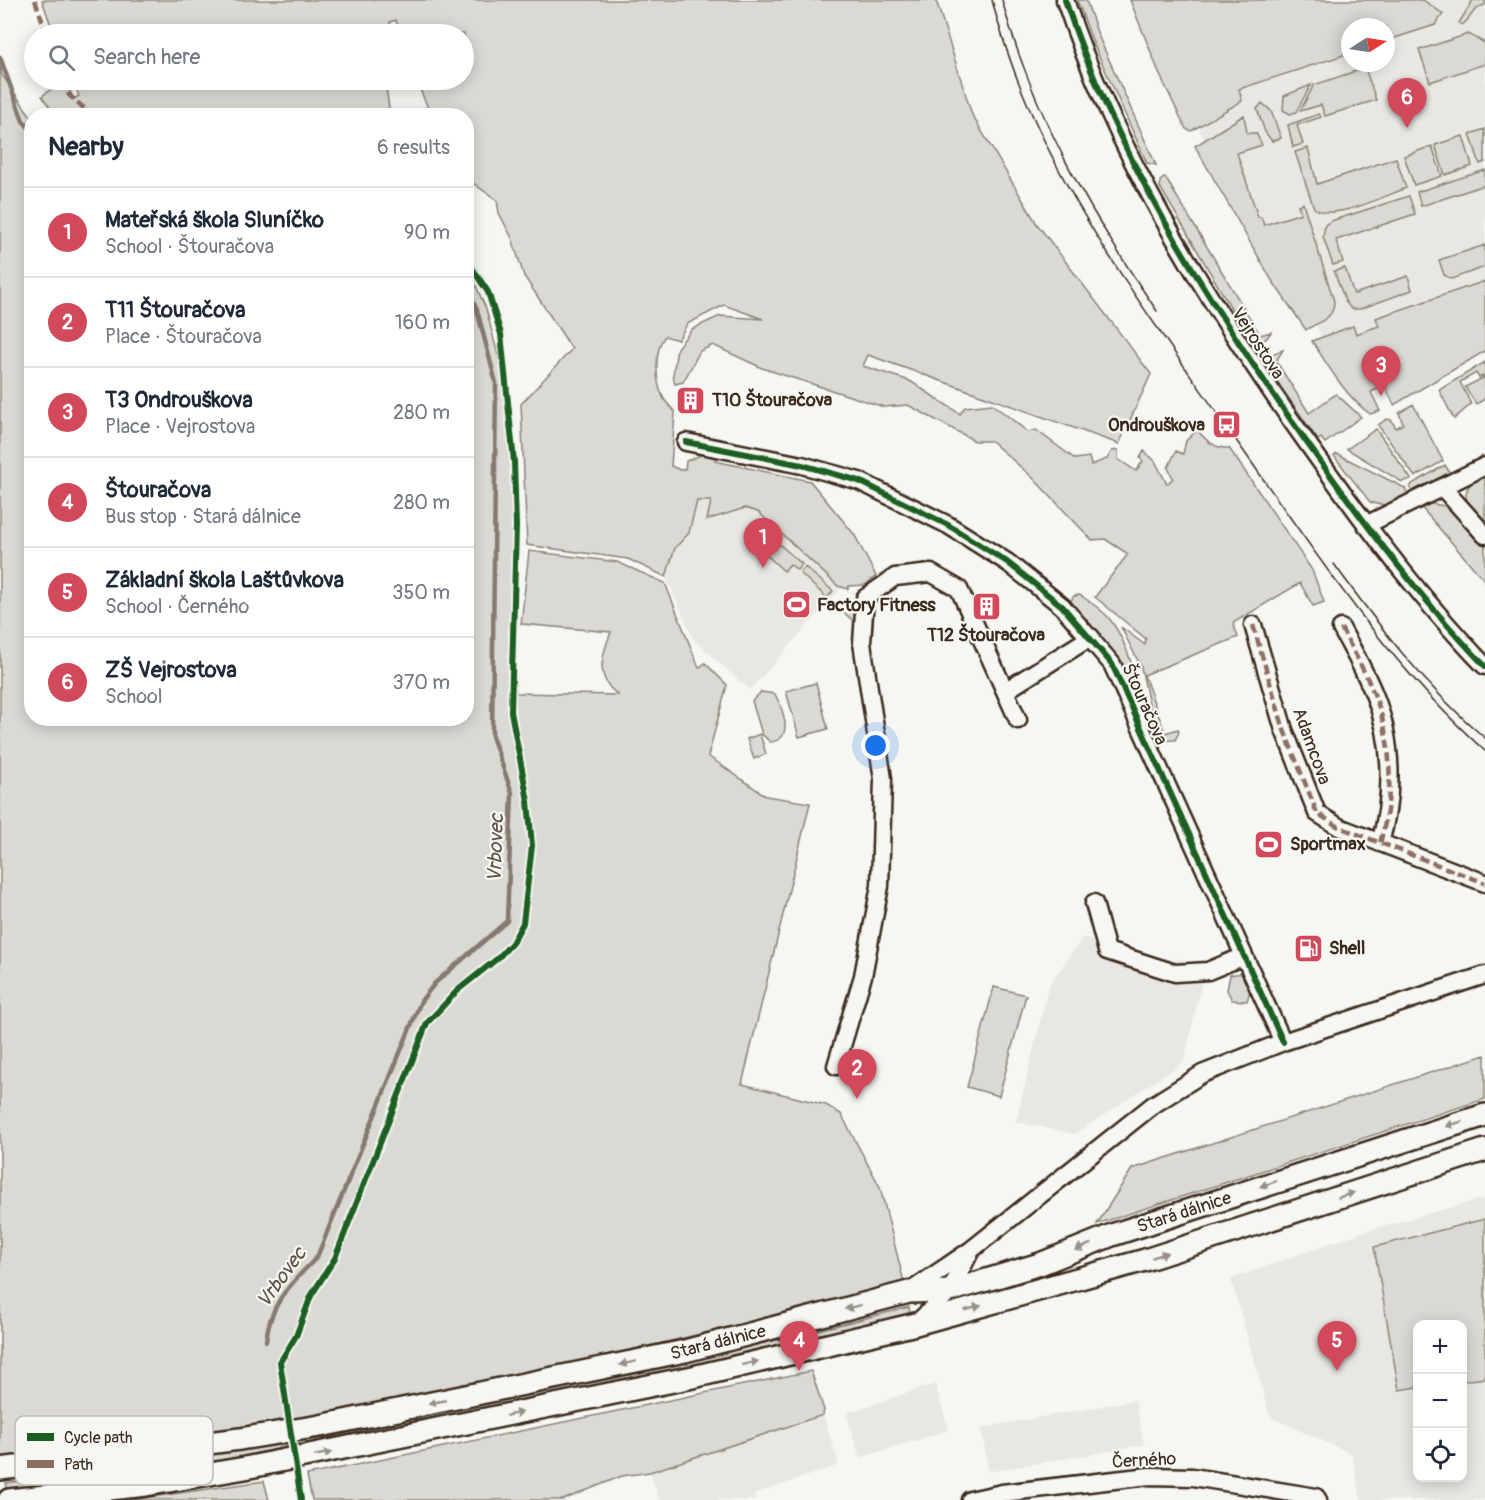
<!DOCTYPE html>
<html lang="en">
<head>
<meta charset="utf-8">
<style>
	body { margin:0; font-family:Pangolin,sans-serif; background:#f2f2f3; color:#1f2937 }
	.controls { position:absolute; right:18px; bottom:18px; display:grid; overflow:hidden; border-radius:12px; box-shadow:0 3px 15px #0003 }
	.controls button { width:54px; height:54px; display:grid; place-items:center; padding:0; border:0; border-bottom:2px solid #e0e1e3; background:#fff; color:#1f2937; font:30px sans-serif }
	.compass { position:absolute; left:1341px; top:18px; width:54px; height:54px; border-radius:50%; background:#fff; box-shadow:0 3px 15px #0003; rotate:78deg }
	.you { position:absolute; left:876px; top:746px; width:21px; height:21px; margin:-15px; border:4px solid #fff; border-radius:50%; background:#1a73e8; box-shadow:0 0 0 9px #1a73e833 }
	.badge { display:grid; place-items:center; width:39px; height:39px; border-radius:50%; background:#d1495b; color:#fff; font-size:20px; font-weight:700 }
	.pin { position:absolute; translate:-50% -50px; filter:drop-shadow(0 2px 3px #0008) }
	.pin::after { content:''; position:absolute; top:32px; width:21px; height:18px; background:inherit; clip-path:polygon(0 0,100% 0,50% 100%) }
	.list { margin:0; padding:0; list-style:none }
	h2 { display:flex; justify-content:space-between; align-items:center; height:78px; margin:0; padding:0 24px; font-size:26px }
	h2 small { font-size:20px; font-weight:400; color:#747a83 }
	.list li { display:grid; grid-template-columns:39px 1fr auto; gap:18px; align-items:center; box-sizing:border-box; height:90px; padding:0 24px; border-top:2px solid #e0e1e3 }
	.list b { display:block; font-size:22px; white-space:nowrap }
	.list p { margin:0; font-size:20px; white-space:nowrap; color:#747a83 }
	.list em { font-size:20px; font-style:normal; color:#747a83 }
	.icon { flex:none; width:33px; height:33px; fill:none; stroke:currentColor; stroke-width:2; stroke-linecap:round; stroke-linejoin:round }
	.map { position:relative; flex:none; width:1485px; height:1500px; overflow:hidden }
	.search { position:absolute; background:#fff; box-shadow:0 3px 15px #0003; left:24px; top:24px; width:450px; height:66px; display:flex; align-items:center; gap:15px; box-sizing:border-box; padding:0 21px; border-radius:33px; color:#747a83; font-size:22px }
	.panel { position:absolute; background:#fff; box-shadow:0 3px 15px #0003; left:24px; top:108px; width:450px; height:618px; border-radius:24px }
	.map>svg:first-child { display:block }
	.built { fill:#e8e7e2; fill-rule:evenodd }
	.green { fill:#dad9d3; stroke:#8a8278; stroke-width:1.5 }
	.lines { fill:none; stroke-linecap:round; stroke-linejoin:round }
	.stream { stroke:#857a71; stroke-width:4.5 }
	.minor-casing { stroke:#3b2a1e; stroke-width:21 }
	.major-casing { stroke:#3b2a1e; stroke-width:26 }
	.minor { stroke:#f6f6f2; stroke-width:16 }
	.major { stroke:#f6f6f2; stroke-width:21 }
	.tram { stroke:#3b2a1e; stroke-width:1.5 }
	.quiet { stroke:#8d6e63; stroke-width:4.5; stroke-dasharray:9 4.5; stroke-linecap:butt }
	.cycleway-casing { stroke:#f6f6f2; stroke-width:10 }
	.cycleway { stroke:#1b5e20; stroke-width:6 }
	.oneway { fill:#989088 }
	.labels { text-anchor:middle; stroke-width:4.5; stroke-linejoin:round; paint-order:stroke }
	.street-label { font-size:18px; fill:#3b2a1e; stroke:#f6f6f2 }
	.poi-label { font-size:18px; font-weight:bold; fill:#3b2a1e; stroke:#f6f6f2; text-anchor:start }
	.water-label { font-size:20px; font-style:italic; fill:#605248; stroke:#f6f6f2 }
	.key { fill:#f6f6f2; stroke:#beb9b2; stroke-width:1.5 }
	.key-label { font-size:16px; fill:#3b2a1e }
</style>
</head>
<body>
<div class="map">
<svg width="1485" height="1500" viewBox="0 0 1485 1500">
	<rect width="100%" height="100%" fill="#f6f6f2"/>
	<filter id="ink" filterUnits="userSpaceOnUse"><feTurbulence type="fractalNoise" baseFrequency=".0167" numOctaves="2"/><feDisplacementMap in="SourceGraphic" scale="12" xChannelSelector="R" yChannelSelector="G"/><feConvolveMatrix kernelMatrix="1 2 1 2 8 2 1 2 1" color-interpolation-filters="sRGB"/></filter>
	<g filter="url(#ink)">
		<path class="built" d="M1144 0H1485V332L1335 358 1204 140ZM1350 27H1386V63H1350Z
			M680 470 866 560 750 690 694 640 666 577Z
			M1083 937 1168 962 1182 959 1202 981 1184 1062 1075 1134 1016 1122 1049 985Z
			M1485 1198V1500H1361L1352 1454 1270 1417 1231 1279 1362 1232ZM1418 1324H1462V1478H1418Z
			M935 1384 949 1430 860 1458 846 1413Z
			M1135 1400 1144 1445 989 1472 981 1428Z
			M823 1415 839 1465 754 1494 756 1500H659L650 1472Z"/>
		<path class="green" d="M42 0H936L972 115 1037 224 1151 374 1119 444 868 355 863 366 910 381 960 414 965 407 992 404 1028 432 1036 430 1075 459 1089 457 1091 465 1107 459 1112 451 1118 450V459L1136 471 1143 461 1140 458 1144 451 1155 461 1167 484 1173 478 1168 468 1176 451 1183 454 1186 441 1197 430C1206 440 1214 449 1229 448L1312 570 1324 602 1313 606 1300 583 1233 623 1238 637 1144 675 1165 733 1178 729 1179 732 1175 740 1157 741 1141 667 1121 627 1145 645 1146 639 1095 597 1128 554 1105 539 1092 540 1032 477 991 441H975L908 405 884 407 762 368 713 345 700 351 683 382 675 384 673 375 677 348 692 329 720 316 763 319 724 305 687 324 678 340 665 336C654 349 655 382 663 397 665 402 671 407 675 412L671 466 680 470 685 469 686 461 701 455H714L715 461 810 481 854 534 876 576 865 585 849 586 848 589 838 586 758 512 745 508 707 520 711 501H697L689 533 675 548 666 577 628 559 527 545 521 404 572 349 524 276 512 238 499 213 497 200 467 179 466 116 431 115 416 80H464V34H400L396 20 390 22 392 34H54Z
			M1077 0H1086L1098 35 1156 165 1147 163 1094 45Z
			M1130 0H1423L1443 14 1435 25 1386 41V27H1350V53L1239 89 1242 101 1191 131 1186 129 1160 75Z
			M1473 0H1485V5C1471 8 1472 19 1462 25L1459 23Z
			M1468 34 1485 43V64L1430 82 1419 50Z
			M0 59 2 75 32 118V718H466L467 265 486 309 506 386V419L512 466 516 693 618 695C594 677 602 655 611 632L521 624 529 551 617 562 665 583 699 668 705 663 727 685 708 756 766 796 810 803 742 1084 826 1105 841 1114 880 1187 904 1282C685 1340 463 1393 239 1428 160 1441 80 1449 0 1458Z
			M1365 68 1376 100 1325 116 1321 105 1300 111 1314 85Z
			M64 80 74 99 79 96 73 80H388L386 87 390 115H55L42 96Z
			M1311 85 1296 112 1290 114 1283 110 1284 96Z
			M1262 103 1271 111 1281 138 1272 141 1265 132 1257 109Z
			M1319 114 1321 117 1297 125 1303 144 1293 147 1288 125Z
			M1244 115 1247 133H1256L1262 145 1237 153 1258 217H1261L1264 225 1301 213 1298 205 1303 203 1334 301C1334 320 1319 321 1306 330L1271 279 1195 146Z
			M1485 129V162L1480 164 1470 134Z
			M1463 136 1472 166 1445 175 1435 145Z
			M1432 146 1442 176 1414 185 1404 156Z
			M1308 148 1317 184 1396 158 1406 188C1385 196 1332 222 1314 208L1295 152Z
			M1485 170V185L1421 206 1417 192Z
			M1165 177 1260 335 1271 332C1266 340 1261 345 1251 342L1160 187V181Z
			M1409 196 1415 214 1336 240 1343 262 1333 265 1323 237 1325 225 1331 221Z
			M1485 245V267L1451 279 1444 275 1439 260Z
			M1345 268 1354 294 1408 276 1412 290 1360 309H1351L1345 301 1334 271Z
			M1485 281V351L1394 405 1385 386 1371 392 1380 411 1370 414C1345 396 1329 367 1312 341L1353 326 1356 334 1379 326 1376 318Z
			M1283 350 1276 361 1309 413 1336 394 1361 417 1325 443 1321 438 1318 440 1267 367 1274 353Z
			M1485 362V375L1479 378 1476 373 1460 382 1471 404 1454 419 1439 390Z
			M1485 377V399L1476 404 1465 387Z
			M1413 404 1443 461 1415 477 1378 425 1387 419 1391 420 1396 428 1403 424 1399 413Z
			M1376 429 1411 479 1402 482 1347 449Z
			M1337 454 1405 488 1409 497C1396 503 1384 508 1370 502L1334 456Z
			M1445 465 1451 475 1414 493 1410 488 1412 484Z
			M1485 472V525C1465 503 1455 490 1485 472Z
			M1427 503 1451 507 1485 545V581L1420 506Z
			M759 535 771 537 802 564 797 570 790 564 784 571 752 542Z
			M805 567 833 591 827 598 800 573Z
			M1080 595C1089 601 1099 608 1106 615 1130 639 1142 701 1149 733L1097 634 1069 603 1074 596Z
			M847 601 857 611V624L842 611Z
			M816 683 828 729 799 737 786 691Z
			M761 692 775 694C782 708 796 740 770 742L762 734 752 701Z
			M760 734 766 754 754 759 747 739Z
			M1242 973 1252 984 1247 1001 1232 1000 1227 990 1230 975Z
			M994 987 1026 995 999 1096 967 1087Z
			M1485 1055V1099L1097 1224 1132 1169Z
			M1485 1219V1378L1463 1381 1462 1324H1418L1417 1387 1399 1390 1374 1247Z
			M909 1307 910 1314C612 1389 312 1453 6 1492V1483C310 1441 612 1385 909 1307Z
			M811 1371 824 1410 823 1415 650 1472 622 1476 563 1500H312L307 1475Z
			M264 1481 269 1500H130Z"/>
		<g class="lines">
			<path class="stream" d="M0 57 23 121 32 131
				M266 1341C270 1302 291 1284 317 1257L421 1001 435 983 507 921 512 793 492 736 496 383 477 310 466 288"/>
			<defs>
				<path id="minor" d="M1065 0C1115 152 1202 292 1293 423 1353 508 1413 591 1485 666
					M686 442 802 465 859 481 948 525 1007 562 1062 606 1112 664 1283 1042
					M1443 488 1485 535
					M1366 525 1485 466
					M1253 625 1284 730 1317 813 1339 827 1485 883
					M1341 628C1352 649 1365 671 1374 694 1393 740 1394 795 1380 843
					M1005 691 1091 637
					M1094 903 1107 951 1175 973 1208 971 1244 956
					M836 1066 863 976 880 886 883 779 862 643 865 598 895 577 931 573 959 589 1018 720
					M909 1292 971 1250 1153 1105 1202 1074 1283 1042 1485 975
					M919 1321 950 1291 971 1250
					M970 1500 1002 1493 1149 1476 1193 1477 1316 1497 1318 1500"/>
				<path id="major" d="M0 1469 240 1439 320 1426 685 1351 909 1292 950 1291 1040 1264 1112 1235 1485 1115
					M9 1500 146 1485 245 1468 693 1377 916 1324 1145 1260 1485 1150"/>
			</defs>
			<use href="#minor" class="minor-casing"/>
			<use href="#major" class="major-casing"/>
			<use href="#minor" class="minor"/>
			<use href="#major" class="major"/>
			<path class="tram" d="M992 0C1034 168 1141 303 1238 443 1314 551 1386 662 1485 751
				M1002 0C1033 115 1090 213 1157 311
				M1334 564C1379 626 1426 688 1485 738"/>
			<path class="quiet" d="M35 0 47 34
				M64 80 69 95 93 116
				M1253 625 1284 730 1317 813 1339 827 1485 883
				M1341 628C1352 649 1365 671 1374 694 1393 740 1394 795 1380 843"/>
			<defs>
				<path id="cycleway" d="M1065 0C1115 152 1202 292 1293 423 1353 508 1413 591 1485 666
					M686 442 802 465 859 481 948 525 1007 562 1062 606 1112 664 1283 1042
					M301 1500 280 1362 296 1336 311 1296 335 1258 427 1023 458 990 498 958 512 943 523 923 532 846 528 801 511 712 516 526 514 462 501 334 488 292 466 259"/>
			</defs>
			<use href="#cycleway" class="cycleway-casing"/>
			<use href="#cycleway" class="cycleway"/>
		</g>
		<defs><path id="oneway-solid" d="M-6-.8H1V-3.2L6.5 0L1 3.2V.8H-6Z" transform="scale(1.5)"/></defs>
		<g class="oneway">
			<use href="#oneway-solid" transform="translate(1454 1124) rotate(163)"/>
			<use href="#oneway-solid" transform="translate(1268 1184) rotate(162)"/>
			<use href="#oneway-solid" transform="translate(1346 1195) rotate(-18)"/>
			<use href="#oneway-solid" transform="translate(1083 1247) rotate(158)"/>
			<use href="#oneway-solid" transform="translate(1160 1255) rotate(-18)"/>
			<use href="#oneway-solid" transform="translate(853 1307) rotate(165)"/>
			<use href="#oneway-solid" transform="translate(973 1308) rotate(-16)"/>
			<use href="#oneway-solid" transform="translate(628 1363) rotate(168)"/>
			<use href="#oneway-solid" transform="translate(750 1363) rotate(-14)"/>
			<use href="#oneway-solid" transform="translate(437 1402) rotate(169)"/>
			<use href="#oneway-solid" transform="translate(514 1414) rotate(-12)"/>
			<use href="#oneway-solid" transform="translate(323 1454) rotate(-11)"/>
		</g>
	</g>
	<defs>
		<symbol id="building-square" viewBox="-11 -11 22 22"><rect x="-9" y="-9" width="18" height="18" rx="4" fill="#d1495b" stroke="#f6f6f2"/><path d="M-4-6H4V6H1V3H-1V6H-4ZM-2.5-4.3h1.7v1.8h-1.7ZM.8-4.3h1.7v1.8H.8ZM-2.5-1h1.7V.8h-1.7ZM.8-1h1.7V.8H.8Z" fill="#fff"/></symbol>
		<symbol id="bus-square" viewBox="-11 -11 22 22"><rect x="-9" y="-9" width="18" height="18" rx="4" fill="#d1495b" stroke="#f6f6f2"/><path d="M-5-6H5V4H4V6H2V4H-2V6H-4V4H-5ZM-3.5-4V0h7V-4ZM-3.5 1.2v1.5H-2V1.2ZM2 1.2v1.5H3.5V1.2Z" fill="#fff"/></symbol>
		<symbol id="stadium-square" viewBox="-11 -11 22 22"><rect x="-9" y="-9" width="18" height="18" rx="4" fill="#d1495b" stroke="#f6f6f2"/><path d="M0-5a6.5 5 0 1 0 0 10a6.5 5 0 1 0 0-10ZM-3.5-1.8h7v3.6h-7Z" fill="#fff"/></symbol>
		<symbol id="fuel-square" viewBox="-11 -11 22 22"><rect x="-9" y="-9" width="18" height="18" rx="4" fill="#d1495b" stroke="#f6f6f2"/><path d="M-5.5-6h7V0h2V4h1.3V-2.5L3-4.5l.8-.8L6-3V5H2.5V1h-1V6h-7ZM-4.2-4.7v3.2H.2V-4.7Z" fill="#fff"/></symbol>
	</defs>
	<g fill-rule="evenodd">
		<use href="#building-square" x="674" y="384" width="33" height="33"/>
		<use href="#bus-square" x="1210" y="408" width="33" height="33"/>
		<use href="#stadium-square" x="780" y="588" width="33" height="33"/>
		<use href="#building-square" x="970" y="590" width="33" height="33"/>
		<use href="#stadium-square" x="1252" y="828" width="33" height="33"/>
		<use href="#fuel-square" x="1292" y="932" width="33" height="33"/>
	</g>
	<g class="labels">
		<g class="street-label">
			<text transform="translate(1258 343) rotate(57)" y="6">Vejrostova</text>
			<text transform="translate(1145 704) rotate(66)" y="6">Štouračova</text>
			<text transform="translate(1312 746) rotate(70)" y="6">Adamcova</text>
			<text transform="translate(1184 1212) rotate(-18)" y="6">Stará dálnice</text>
			<text transform="translate(718 1342) rotate(-14)" y="6">Stará dálnice</text>
			<text transform="translate(1144 1460) rotate(-3)" y="6">Černého</text>
		</g>
		<g class="poi-label">
			<text x="712" y="406">T10 Štouračova</text>
			<text x="1205" y="431" text-anchor="end">Ondrouškova</text>
			<text x="817" y="611">Factory Fitness</text>
			<text x="986" y="641" text-anchor="middle">T12 Štouračova</text>
			<text x="1290" y="850">Sportmax</text>
			<text x="1329" y="954">Shell</text>
		</g>
		<g class="water-label">
			<text transform="translate(495 848) rotate(-88)" y="7">Vrbovec</text>
			<text transform="translate(281 1277) rotate(-54)" y="7">Vrbovec</text>
		</g>
	</g>
	<rect x="15" y="1416" width="198" height="69" rx="9" class="key"/>
	<rect x="27" y="1433" width="27" height="8" fill="#1b5e20"/>
	<rect x="27" y="1460" width="27" height="8" fill="#8d6e63"/>
	<g class="key-label">
		<text x="64" y="1443">Cycle path</text>
		<text x="64" y="1470">Path</text>
	</g>
</svg>
<div class="controls">
<button>+</button>
<button>−</button>
<button><svg class="icon" aria-label="locate" viewBox="0 0 24 24"><circle cx="12" cy="12" r="6"/><path d="M12 2v4M12 18v4M2 12h4M18 12h4"/></svg></button>
</div>
<svg class="compass" viewBox="-18 -18 36 36"><path d="M0-13l5 13h-10z" fill="#e53935"/><path d="M0 13l5-13h-10z" fill="#747a83"/></svg>
<div class="you"></div>
<div class="pin badge" style="left:763px;top:568px">1</div>
<div class="pin badge" style="left:857px;top:1099px">2</div>
<div class="pin badge" style="left:1381px;top:396px">3</div>
<div class="pin badge" style="left:799px;top:1371px">4</div>
<div class="pin badge" style="left:1337px;top:1371px">5</div>
<div class="pin badge" style="left:1407px;top:128px">6</div>
<div class="search"><svg class="icon" aria-label="search" viewBox="0 0 24 24"><circle cx="10" cy="10" r="6"/><path d="M15 15l6 6"/></svg>Search here</div>
<section class="panel">
<h2>Nearby<small>6 results</small></h2>
<ul class="list">
<li><span class="badge">1</span><div><b>Mateřská škola Sluníčko</b><p>School · Štouračova</p></div><em>90 m</em></li>
<li><span class="badge">2</span><div><b>T11 Štouračova</b><p>Place · Štouračova</p></div><em>160 m</em></li>
<li><span class="badge">3</span><div><b>T3 Ondrouškova</b><p>Place · Vejrostova</p></div><em>280 m</em></li>
<li><span class="badge">4</span><div><b>Štouračova</b><p>Bus stop · Stará dálnice</p></div><em>280 m</em></li>
<li><span class="badge">5</span><div><b>Základní škola Laštůvkova</b><p>School · Černého</p></div><em>350 m</em></li>
<li><span class="badge">6</span><div><b>ZŠ Vejrostova</b><p>School</p></div><em>370 m</em></li>
</ul>
</section>
</div>
</body>
</html>
